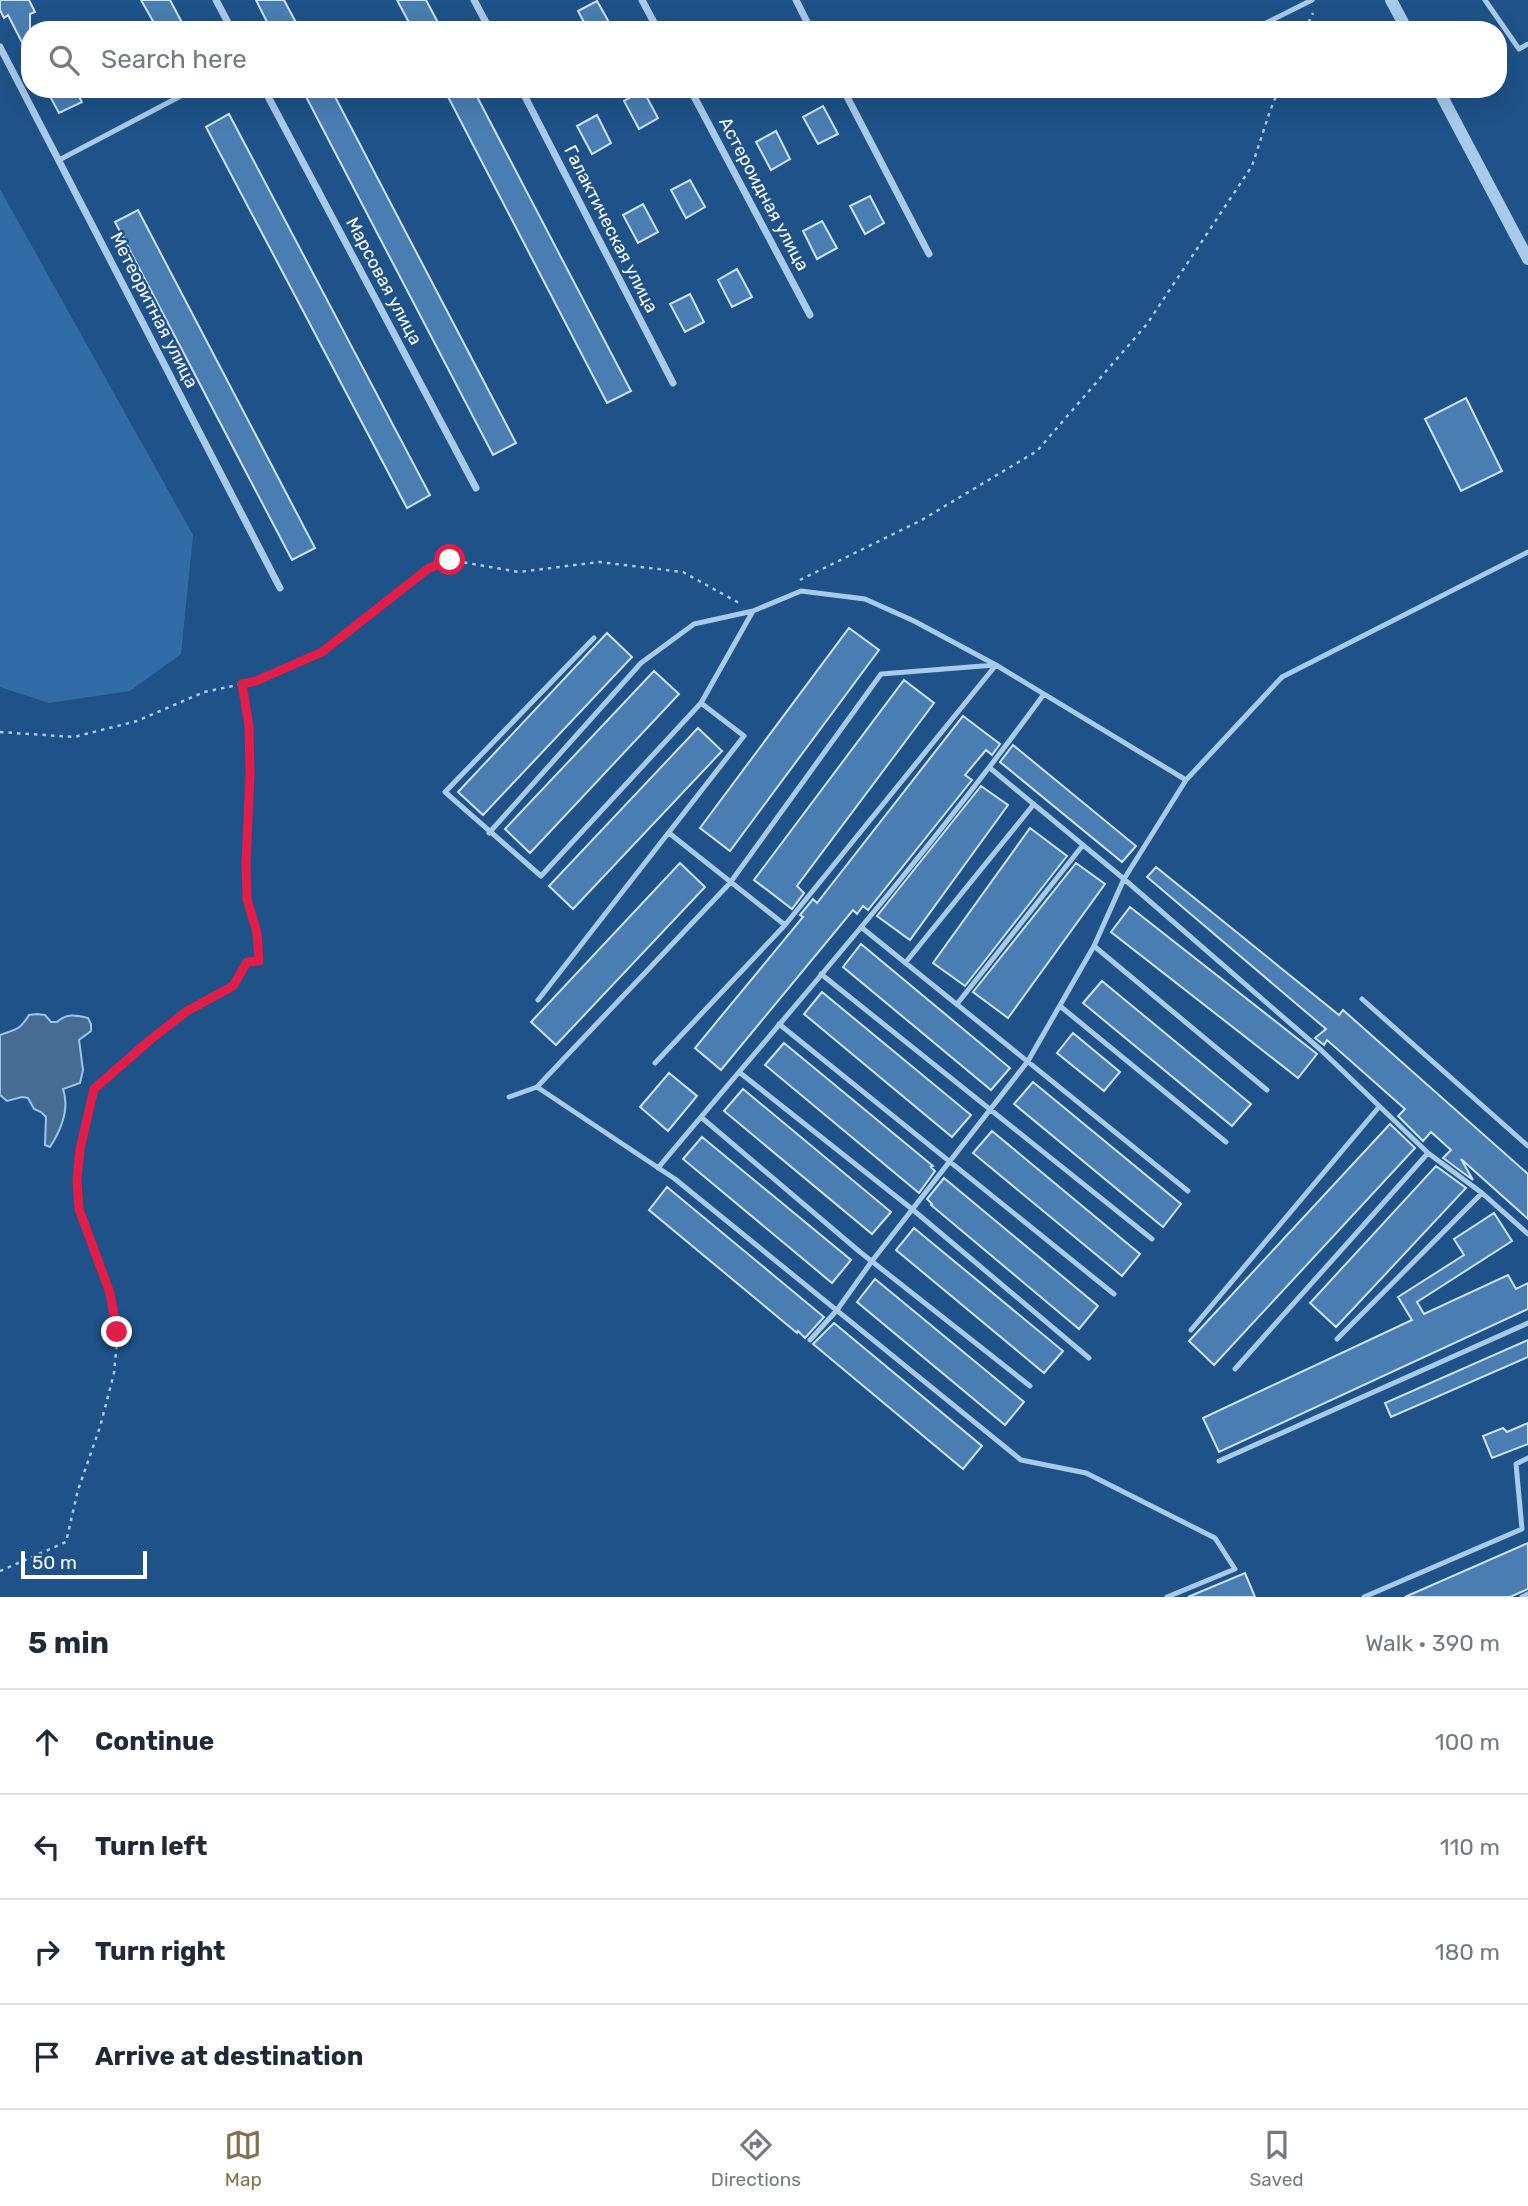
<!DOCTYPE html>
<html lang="en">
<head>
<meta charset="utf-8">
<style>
	body { margin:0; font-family:Rubik,sans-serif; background:#f6f6f7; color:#1f2937 }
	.scale { position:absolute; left:21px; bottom:18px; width:126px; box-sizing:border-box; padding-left:7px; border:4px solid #fff; border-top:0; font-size:19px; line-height:24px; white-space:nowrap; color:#fff; -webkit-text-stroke:5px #1e5288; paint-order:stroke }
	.stop { position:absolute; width:21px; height:21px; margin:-16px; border:5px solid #e11d48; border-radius:50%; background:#fff }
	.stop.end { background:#e11d48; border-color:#fff; box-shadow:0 2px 7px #0008 }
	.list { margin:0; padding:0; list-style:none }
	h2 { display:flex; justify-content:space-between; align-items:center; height:91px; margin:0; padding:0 28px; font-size:30px }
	h2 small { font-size:23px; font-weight:400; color:#747a83 }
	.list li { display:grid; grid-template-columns:46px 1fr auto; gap:21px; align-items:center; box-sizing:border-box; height:105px; padding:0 28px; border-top:2px solid #e0e1e3 }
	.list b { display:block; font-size:26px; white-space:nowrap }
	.list em { font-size:23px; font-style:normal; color:#747a83 }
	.icon { flex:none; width:38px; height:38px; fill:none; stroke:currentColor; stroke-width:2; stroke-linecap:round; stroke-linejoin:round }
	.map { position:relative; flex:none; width:1528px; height:1597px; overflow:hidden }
	.search { position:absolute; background:#fff; box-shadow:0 7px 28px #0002; left:21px; right:21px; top:21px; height:77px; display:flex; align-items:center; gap:18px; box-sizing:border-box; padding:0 24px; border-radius:28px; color:#747a83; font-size:26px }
	.sheet { height:511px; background:#fff }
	nav { display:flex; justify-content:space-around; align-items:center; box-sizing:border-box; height:98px; border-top:2px solid #e0e1e3; background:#fff; font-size:19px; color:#747a83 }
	nav a { display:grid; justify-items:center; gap:4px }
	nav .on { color:#82714d }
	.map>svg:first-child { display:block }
	.green { fill:#316ca6 }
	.water { fill:#476c94; stroke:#9bc5ed; stroke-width:2 }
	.building { fill:#4a7eb2; stroke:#cde3f8; stroke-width:2 }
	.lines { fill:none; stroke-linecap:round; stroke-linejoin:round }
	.path { stroke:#a8caeb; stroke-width:2.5; stroke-dasharray:3.5 5; stroke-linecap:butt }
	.service { stroke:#a8caeb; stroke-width:5 }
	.minor { stroke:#a8caeb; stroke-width:7 }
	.tertiary { stroke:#a8caeb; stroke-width:12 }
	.route { stroke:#e11d48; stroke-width:9 }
	.labels { text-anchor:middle; stroke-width:5; stroke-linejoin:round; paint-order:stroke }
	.street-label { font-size:18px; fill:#fff; stroke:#1e5288 }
</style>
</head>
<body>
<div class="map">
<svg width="1528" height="1597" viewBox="0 0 1528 1597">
	<rect width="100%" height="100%" fill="#1e5288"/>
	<path class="green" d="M0 189 193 535 181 654 130 691 49 703 0 687Z"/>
	<path class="water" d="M37 1014 45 1015 51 1022H57C67 1013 75 1015 88 1018L91 1024V1031L79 1040 83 1070 80 1083 63 1089C70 1109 61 1130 50 1147L45 1145 46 1117 41 1112 34 1109 28 1098 22 1097 7 1101 0 1095V1035C16 1029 19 1031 29 1015Z"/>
	<path class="building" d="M0 0H29L35 12 30 14V58L8 15 4 18 0 10Z
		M141 0H170L186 30H158Z
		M256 0H284L300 30H271Z
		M397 0H426L442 30H413Z
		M597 1 605 15 613 30H588L578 11Z
		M46 89H75L82 102 59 113Z
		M302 89H331L516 443 493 455Z
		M444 89H473L631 391 607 403Z
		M643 90 658 118 639 129 624 101Z
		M823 106 838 134 818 144 803 117Z
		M229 114 430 495 407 508 206 127Z
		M597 115 611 143 592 154 577 126Z
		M776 131 790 159 771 170 756 142Z
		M690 180 705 207 686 218 671 190Z
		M870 196 884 223 865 234 850 206Z
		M643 204 658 232 638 243 623 215Z
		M138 210 315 548 292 560 115 222Z
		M822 221 837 248 817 259 803 231Z
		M737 269 752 297 732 307 718 280Z
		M690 294 704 322 685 332 670 304Z
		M1466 398 1502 471 1461 491 1425 419Z
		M849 628 879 650 730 851 700 828Z
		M607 633 632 657 483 815 458 792Z
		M654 671 679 694 530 853 505 829Z
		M904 680 934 703 797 886 804 893 792 909 754 880Z
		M963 716 1000 744 992 755 986 750 965 775 972 780 868 910 863 906 857 914 853 910 721 1070 695 1048 803 917 800 915 813 899 817 903Z
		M698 728 722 751 573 909 549 886Z
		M1013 745 1136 846 1122 862 1000 762Z
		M981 786 1008 805 910 940 877 916Z
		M1030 828 1067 856 965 986 933 963Z
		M680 863 705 887 556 1045 531 1022Z
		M1076 863 1105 884 1008 1018 973 992Z
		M1156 867 1339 1015 1343 1010 1528 1174V1219L1461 1159 1473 1180 1443 1158 1451 1150 1431 1132 1423 1141 1398 1116 1405 1109 1327 1040 1324 1045 1315 1038 1326 1029 1147 877Z
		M1130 907 1317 1054 1298 1078 1111 932Z
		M861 944 1010 1068 991 1090 843 967Z
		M1102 981 1251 1104 1232 1126 1083 1003Z
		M822 992 971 1115 952 1137 804 1014Z
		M1073 1033 1120 1072 1104 1091 1057 1053Z
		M784 1043 933 1166 931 1167 935 1171 919 1193 765 1065Z
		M669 1073 697 1096 668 1131 640 1107Z
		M1033 1082 1181 1204 1163 1227 1014 1104Z
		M743 1089 891 1212 872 1234 724 1111Z
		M1390 1124 1415 1148 1214 1365 1189 1341Z
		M992 1131 1140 1254 1122 1276 973 1153Z
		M702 1137 851 1260 832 1283 683 1159Z
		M1436 1166 1466 1188 1336 1327 1310 1303Z
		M944 1178 1098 1306 1079 1329 931 1205 932 1204 927 1199Z
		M667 1187 824 1317 805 1338 798 1331 797 1333 649 1210Z
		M1494 1213 1512 1241 1417 1302 1424 1314 1508 1275 1516 1289 1528 1283V1309L1219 1452 1203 1418 1412 1320 1398 1297 1464 1255 1454 1239Z
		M914 1228 1063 1351 1044 1373 896 1250Z
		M875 1279 1024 1402 1005 1425 857 1302Z
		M834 1323 982 1446 963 1469 813 1344Z
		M1528 1340V1357L1391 1417 1385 1403Z
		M1528 1423V1444L1492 1458 1483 1436 1503 1428 1507 1432Z
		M1528 1543V1589L1510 1597H1405Z
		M1245 1573 1255 1597H1188Z"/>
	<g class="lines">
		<path class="path" d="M1305 30 1313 13
			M800 580 920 521 1037 451 1147 324 1252 166 1270 111 1279 89
			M0 732 74 737 137 721 204 692 256 681 322 652 429 568 450 560 519 572 599 562 683 572 739 603
			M0 1571 66 1542 78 1490 100 1427 114 1373 118 1332 110 1293 79 1209 77 1180 80 1149 94 1089 151 1040 187 1011 233 986 247 962 259 961 257 933 247 899 246 864 250 774 249 726 242 685"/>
		<path class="service" d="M1485 0 1519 49 1528 44
			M1252 30 1312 0
			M59 160 194 89
			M594 638 445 792 541 876 701 703
			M990 768 1124 879 1321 1050 1428 1153 1482 1193 1528 1234
			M489 833 641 663 694 624 753 611 801 591 865 599 914 621 996 665 1186 780
			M669 833 785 925
			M861 927 1188 1191
			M1094 946 1267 1090
			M906 962 1034 804
			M821 974 1152 1239
			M1362 999 1528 1146
			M538 1000 744 736 701 703 753 611
			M957 1004 1083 845
			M1060 1006 1226 1142
			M779 1024 1114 1294
			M655 1063 785 925 996 665
			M739 1072 912 1209 1089 1358
			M537 1087 675 1179 1021 1460 1086 1473 1215 1538 1235 1569 1167 1597
			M509 1097 537 1087 730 883 881 674 995 665
			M701 1117 860 1252 1030 1386
			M658 1168C789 1012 924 859 1044 694
			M1191 1330 1379 1107
			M1337 1339 1482 1193
			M810 1340 837 1310 872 1261 1028 1061 1094 946 1124 879 1186 780 1282 677 1528 552
			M1235 1369 1428 1153
			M1219 1461 1528 1323
			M1364 1597 1522 1529 1516 1464 1528 1458
			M1522 1597 1528 1594"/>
		<path class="minor" d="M216 0 232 30
			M474 0 490 30
			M642 0 658 30
			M796 0 811 30
			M0 47 280 588
			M264 89 476 488
			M521 89 673 383
			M690 89 810 315
			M843 89 929 254"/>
		<path class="tertiary" d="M1391 0 1407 30
			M1438 89 1528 259"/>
	</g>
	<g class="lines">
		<path class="route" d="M117 1332 110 1293 79 1209 77 1180 80 1149 94 1089 150 1040 187 1011 233 986 247 962 259 961 257 933 247 899 246 864 250 774 249 726 242 684 256 681 322 652 429 568 450 560"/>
	</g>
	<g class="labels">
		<g class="street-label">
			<text transform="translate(764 194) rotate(62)" y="6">Астероидная улица</text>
			<text transform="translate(611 229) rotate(63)" y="6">Галактическая улица</text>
			<text transform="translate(384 281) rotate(62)" y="6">Марсовая улица</text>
			<text transform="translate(154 310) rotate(63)" y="6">Метеоритная улица</text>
		</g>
	</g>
</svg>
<div class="scale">50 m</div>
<div class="stop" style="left:450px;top:560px"></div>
<div class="stop end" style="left:117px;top:1332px"></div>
<div class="search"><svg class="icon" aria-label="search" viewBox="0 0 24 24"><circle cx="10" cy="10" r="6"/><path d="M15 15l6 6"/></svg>Search here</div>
</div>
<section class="sheet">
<h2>5 min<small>Walk · 390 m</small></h2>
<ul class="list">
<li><svg class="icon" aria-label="ahead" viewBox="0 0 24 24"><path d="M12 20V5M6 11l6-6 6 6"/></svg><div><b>Continue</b></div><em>100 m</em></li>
<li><svg class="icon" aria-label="left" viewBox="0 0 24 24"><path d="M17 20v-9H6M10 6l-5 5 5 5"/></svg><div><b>Turn left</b></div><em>110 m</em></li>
<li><svg class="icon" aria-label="right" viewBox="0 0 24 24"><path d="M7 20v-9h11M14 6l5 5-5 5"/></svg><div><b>Turn right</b></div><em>180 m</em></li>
<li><svg class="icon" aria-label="arrive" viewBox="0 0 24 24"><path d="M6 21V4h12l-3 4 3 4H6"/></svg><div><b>Arrive at destination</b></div></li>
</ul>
</section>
<nav>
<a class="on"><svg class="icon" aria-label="map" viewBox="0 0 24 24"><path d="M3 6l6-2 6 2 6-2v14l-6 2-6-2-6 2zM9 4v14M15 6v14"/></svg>Map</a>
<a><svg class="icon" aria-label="directions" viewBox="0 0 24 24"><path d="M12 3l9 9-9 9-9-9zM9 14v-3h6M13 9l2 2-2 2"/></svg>Directions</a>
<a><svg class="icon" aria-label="saved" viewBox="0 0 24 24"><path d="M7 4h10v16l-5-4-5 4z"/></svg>Saved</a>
</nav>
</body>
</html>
